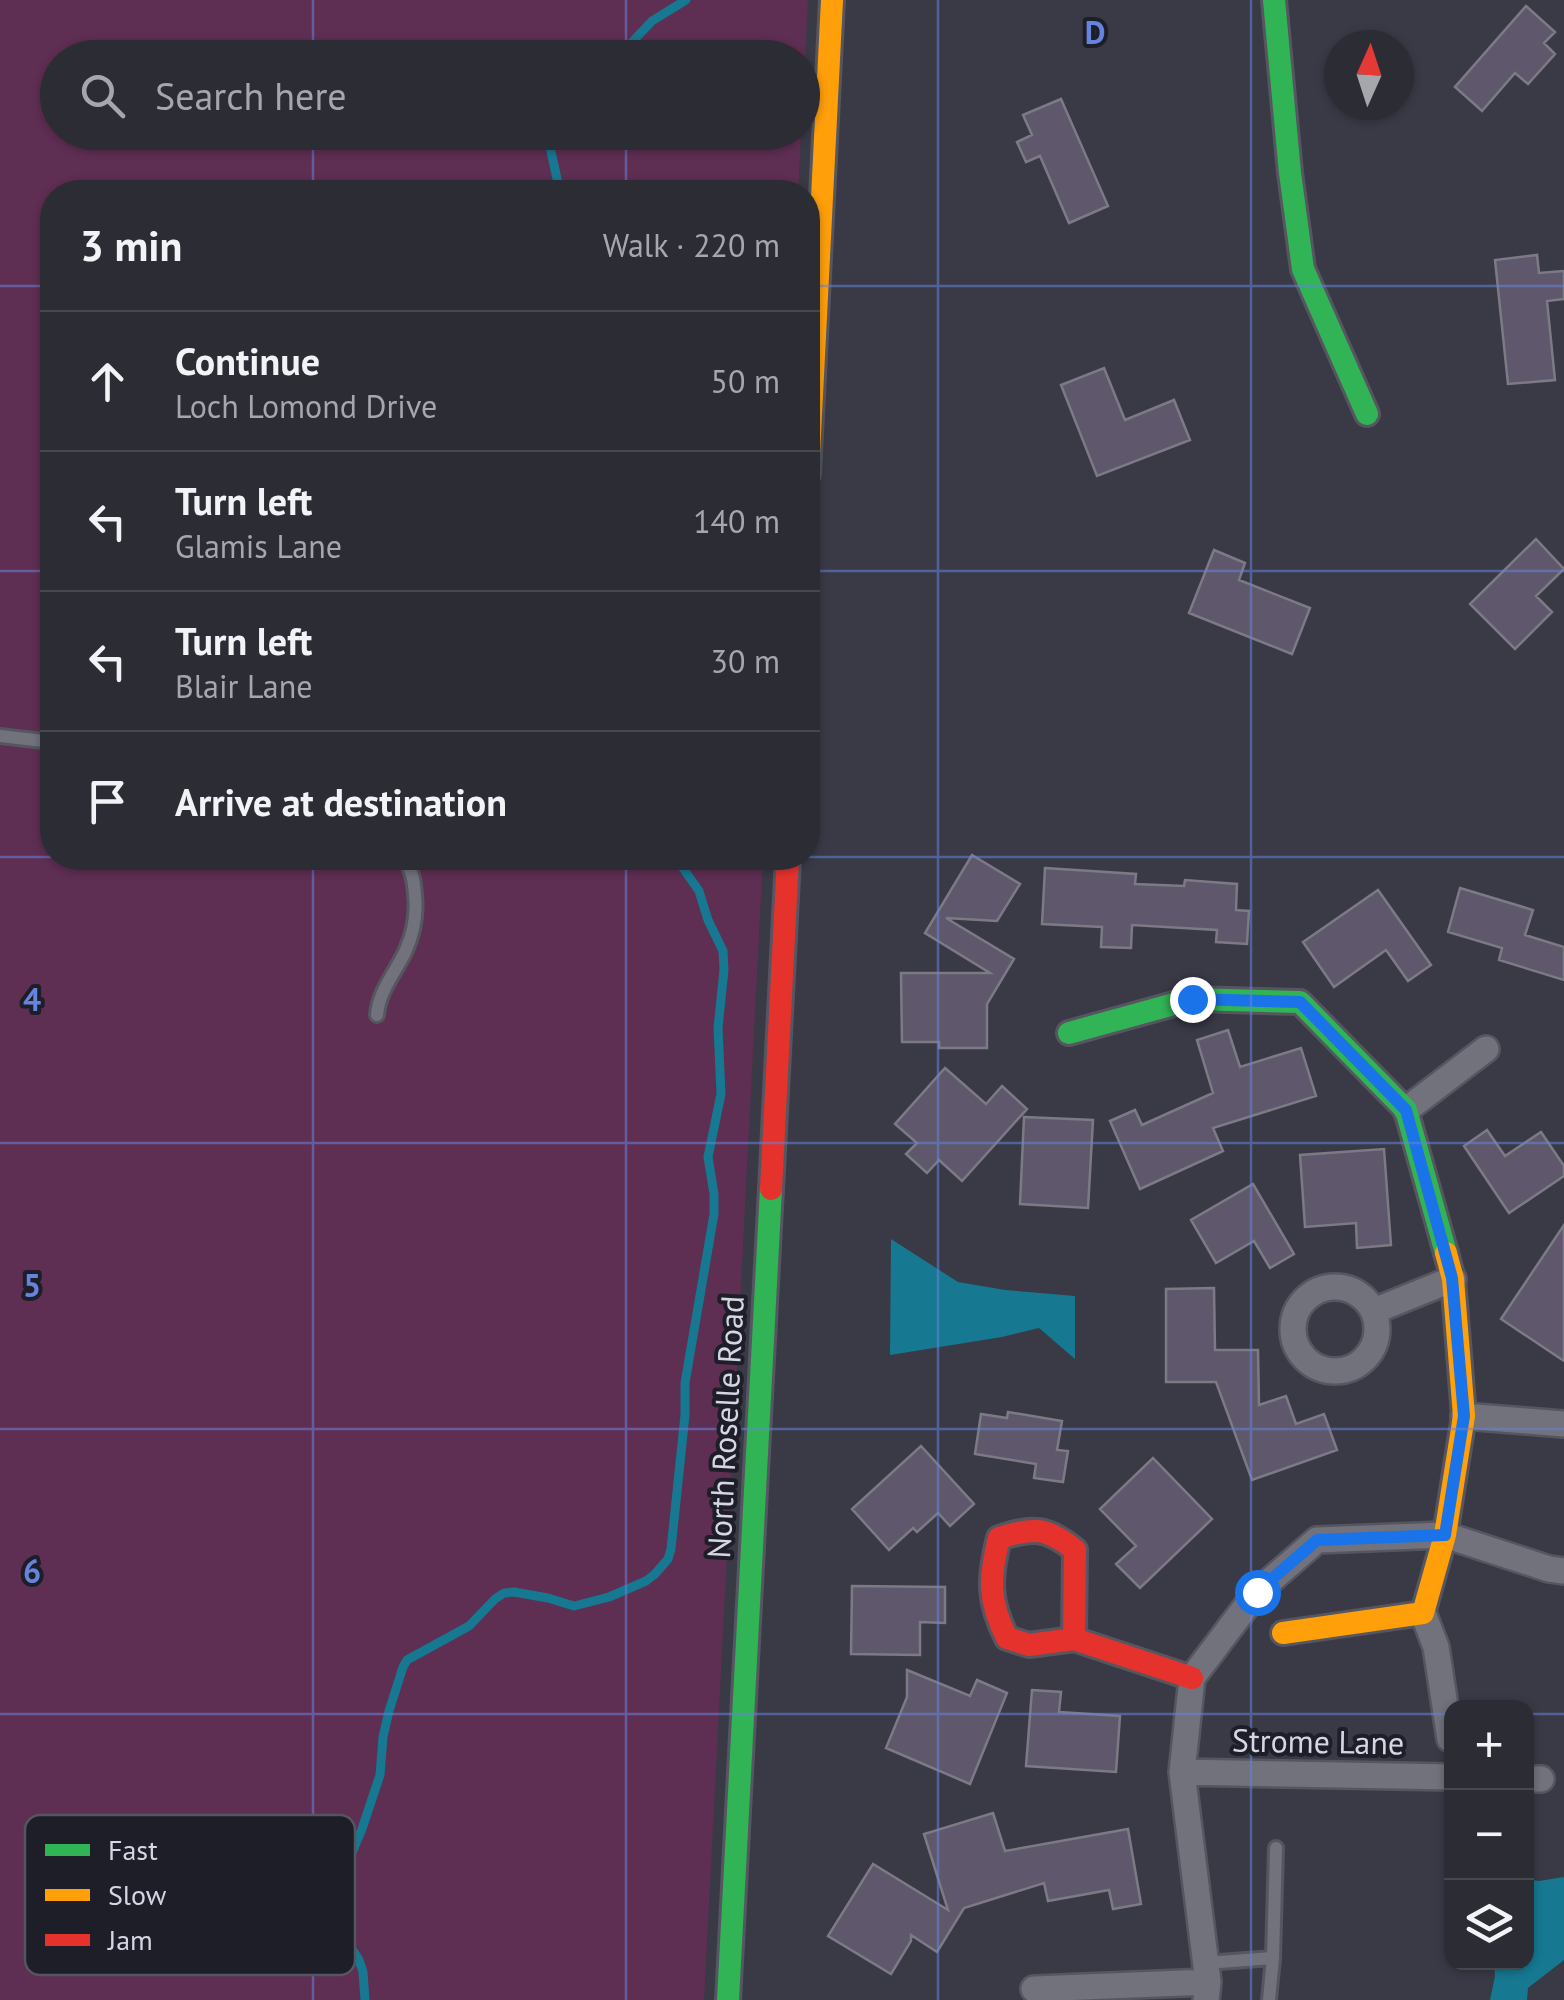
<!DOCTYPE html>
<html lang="en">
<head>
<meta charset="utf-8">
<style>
	body { margin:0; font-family:"PT Sans",sans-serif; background:#33343c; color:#f1f3f6 }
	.controls { position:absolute; right:30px; bottom:30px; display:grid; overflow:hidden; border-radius:20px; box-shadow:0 2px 8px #0004 }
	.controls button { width:90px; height:90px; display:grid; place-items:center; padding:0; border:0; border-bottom:2px solid #47484f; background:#2b2c34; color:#f1f3f6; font:50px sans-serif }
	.compass { position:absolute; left:1324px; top:30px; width:90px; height:90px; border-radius:50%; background:#2b2c34; box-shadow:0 2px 8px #0004; rotate:3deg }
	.stop { position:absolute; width:30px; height:30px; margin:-22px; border:8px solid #1a73e8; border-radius:50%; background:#fff }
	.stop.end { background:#1a73e8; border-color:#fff; box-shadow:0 2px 10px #0008 }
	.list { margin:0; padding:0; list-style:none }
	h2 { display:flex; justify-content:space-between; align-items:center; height:130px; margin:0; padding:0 40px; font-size:42px }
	h2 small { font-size:32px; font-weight:400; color:#a6a7ac }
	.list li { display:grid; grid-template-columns:65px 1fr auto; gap:30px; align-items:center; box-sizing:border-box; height:140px; padding:0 40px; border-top:2px solid #47484f }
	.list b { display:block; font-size:38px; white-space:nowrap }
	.list p { margin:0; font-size:32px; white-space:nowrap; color:#a6a7ac }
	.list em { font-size:32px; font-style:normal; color:#a6a7ac }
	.icon { flex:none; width:55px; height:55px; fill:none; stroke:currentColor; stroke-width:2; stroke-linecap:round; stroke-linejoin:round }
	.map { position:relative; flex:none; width:1564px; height:2000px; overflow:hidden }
	.search { position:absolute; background:#2b2c34; box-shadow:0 2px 8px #0004; left:40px; top:40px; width:780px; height:110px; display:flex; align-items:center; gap:25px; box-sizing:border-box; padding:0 35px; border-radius:55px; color:#a6a7ac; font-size:38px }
	.panel { position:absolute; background:#2b2c34; box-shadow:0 2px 8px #0004; left:40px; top:180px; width:780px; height:690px; border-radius:40px }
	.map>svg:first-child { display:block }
	.green { fill:#5f2e53 }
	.water { fill:#167891 }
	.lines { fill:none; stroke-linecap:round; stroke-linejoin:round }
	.stream { stroke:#167891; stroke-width:9 }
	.building { fill:#5f576b; stroke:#7c7a84; stroke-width:2.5 }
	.lane-casing { stroke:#555660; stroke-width:18 }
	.street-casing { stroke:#555660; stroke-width:30 }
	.fast-casing { stroke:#555660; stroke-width:28 }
	.slow-casing { stroke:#555660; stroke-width:28 }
	.jam-casing { stroke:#555660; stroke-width:28 }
	.lane { stroke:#71727c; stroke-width:12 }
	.street { stroke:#71727c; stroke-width:25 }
	.fast { stroke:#30b455; stroke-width:22 }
	.slow { stroke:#ff9f0a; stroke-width:22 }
	.jam { stroke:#e5322d; stroke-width:22 }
	.route { stroke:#1a73e8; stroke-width:12 }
	.grid { fill:none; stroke:#6684dd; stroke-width:2.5; stroke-opacity:0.55 }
	.labels { text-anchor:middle; stroke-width:8; stroke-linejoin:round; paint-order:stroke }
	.street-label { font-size:32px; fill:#d4d6e4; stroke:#1d1e28 }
	.key { fill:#1d1e28; stroke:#545560; stroke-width:2.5 }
	.key-label { font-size:28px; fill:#d4d6e4 }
	.grid-label { font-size:32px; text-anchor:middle; font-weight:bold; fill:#6684dd; stroke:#1d1e28; stroke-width:8; stroke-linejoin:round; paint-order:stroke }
</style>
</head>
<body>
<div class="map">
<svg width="1564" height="2000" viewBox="0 0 1564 2000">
	<rect width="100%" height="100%" fill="#393a46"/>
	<path class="green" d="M0 0H808L803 98 802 58H58V132L801 133 798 192H52V858H763L704 2000H0Z"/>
	<path class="water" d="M891 1239 958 1282 1005 1290 1075 1296V1359L1039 1328 1002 1337 890 1355Z
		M1564 1877V1960L1528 1988 1527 2000H1490L1495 1976 1494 1963 1526 1962 1527 1879 1539 1881Z"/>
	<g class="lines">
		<path class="stream" d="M617 58 652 21 686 0
			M550 132V147L560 192
			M365 2000 363 1972 359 1960 334 1921 329 1907V1896L348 1862 362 1829 380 1775 383 1737 389 1711 403 1667 407 1660 469 1626 495 1599 504 1593 514 1592 548 1598 574 1606 609 1597 646 1581 655 1574 668 1559 671 1549 685 1415V1383L714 1214V1194L708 1157 721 1094 718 1028 724 970 723 951 708 920 699 891 676 858"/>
	</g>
	<path class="building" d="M1526 6 1555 32 1544 43 1555 54 1528 84 1515 73 1482 111 1455 87Z
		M1061 99 1108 206 1069 223 1040 156 1026 162 1017 142 1032 135 1023 115Z
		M1537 255 1539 273 1564 271V299L1547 301 1555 380 1508 384 1495 260Z
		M1104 368 1125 420 1174 400 1190 440 1097 476 1061 385Z
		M1536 539 1564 569 1536 596 1552 612 1515 649 1470 604Z
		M1214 550 1245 563 1239 580 1310 608 1292 654 1189 613Z
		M972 855 1020 884 997 921 946 918 1014 959 987 1004V1048H939V1042H902L901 973H990L925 933Z
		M1045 868 1136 874 1135 884 1184 886 1185 880 1237 884 1236 910 1249 911 1247 944 1216 942 1217 930 1132 925 1131 948 1101 947 1102 927 1042 924Z
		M1460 888 1533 910 1525 935 1564 947V980L1499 960 1502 948 1448 932Z
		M1378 890 1431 965 1408 981 1386 950 1334 987 1303 942Z
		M1228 1030 1240 1067 1301 1048 1316 1096 1213 1128 1223 1151 1140 1189 1110 1121 1135 1110 1142 1125 1213 1093 1197 1040Z
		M945 1068 986 1104 1002 1086 1027 1109 962 1181 939 1160 927 1173 906 1154 917 1143 895 1124Z
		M1024 1117 1093 1120 1088 1208 1020 1204Z
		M1487 1130 1505 1156 1541 1132 1564 1166V1176L1509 1213 1464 1146Z
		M1384 1149 1391 1245 1357 1248 1356 1223 1305 1227 1300 1155Z
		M1253 1184 1294 1254 1270 1268 1254 1241 1216 1263 1191 1220Z
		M1564 1225V1361L1501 1319Z
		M1214 1288 1215 1350H1258L1259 1405 1286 1396 1296 1424 1324 1414 1337 1450 1252 1480 1216 1382H1166V1289Z
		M1008 1412 1062 1421 1057 1450 1068 1451 1063 1482 1034 1478 1036 1464 975 1454 981 1414 1007 1418Z
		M921 1446 974 1504 950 1526 938 1513 917 1532 913 1528 889 1550 852 1509Z
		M1153 1458 1212 1519 1140 1588 1116 1564 1136 1546 1100 1509Z
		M852 1586 945 1587V1623L920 1622V1655L851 1654Z
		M907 1670 970 1696 977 1680 1007 1693 970 1784 886 1748 907 1697Z
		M1032 1690 1061 1692 1059 1712 1120 1716 1116 1772 1026 1766Z
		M993 1813 1005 1851 1128 1829 1141 1904 1113 1909 1109 1890 1048 1901 1044 1883 964 1908 937 1952 911 1935V1941L891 1974 828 1936 873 1864 948 1910 924 1834Z"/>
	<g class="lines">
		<defs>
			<path id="lane" d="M0 736 52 742
				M377 1015C379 990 396 972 406 950 414 932 417 914 415 895 414 880 412 870 404 858
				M1206 1963 1273 1958 1276 1848
				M1269 2000 1273 1958"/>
			<path id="street" d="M1406 1110 1486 1049
				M1293 1329a42 42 0 1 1 84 0a42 42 0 1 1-84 0Z
				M1374 1311 1453 1279
				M1464 1416 1564 1424
				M1423 1613 1436 1647 1450 1739
				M1182 1772 1452 1777
				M1526 1779H1541
				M1034 1989 1208 1982
				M1206 2000 1208 1982 1182 1772 1192 1678 1257 1592 1317 1540 1445 1535 1549 1569 1564 1571"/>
			<path id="fast" d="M1274 0 1290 173 1303 269 1367 414
				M1069 1033 1192 999 1300 1002 1406 1110 1446 1253
				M728 2000 771 1189"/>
			<path id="slow" d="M808 474 832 0
				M1283 1633 1423 1613 1445 1535 1464 1416 1453 1279 1446 1253"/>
			<path id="jam" d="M771 1189 788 858
				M1074 1639 1075 1550C1047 1527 1033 1527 999 1538 989 1578 988 1601 1007 1638L1029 1645 1074 1639 1192 1678"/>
		</defs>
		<use href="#lane" class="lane-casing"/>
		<use href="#street" class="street-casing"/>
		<use href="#fast" class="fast-casing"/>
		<use href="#slow" class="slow-casing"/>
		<use href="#jam" class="jam-casing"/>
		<use href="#lane" class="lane"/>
		<use href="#street" class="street"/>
		<use href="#fast" class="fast"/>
		<use href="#slow" class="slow"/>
		<use href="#jam" class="jam"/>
	</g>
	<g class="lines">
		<path class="route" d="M1192 999 1300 1002 1406 1110 1452 1278 1464 1416 1445 1535 1317 1540 1257 1592"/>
	</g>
	<path class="grid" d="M313 0V58M626 0V58M938 0V2000M1251 0V2000M313 132V192M626 132V192M0 286H52M808 286H1564M0 571H52M808 571H1564M0 857H52M808 857H1564M313 858V2000M626 858V2000M0 1143H1564M0 1429H1564M0 1714H1452M1526 1714H1564"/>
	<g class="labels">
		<g class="street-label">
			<text transform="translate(726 1427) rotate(-87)" y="11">North Roselle Road</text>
			<text transform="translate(1318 1742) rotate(1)" y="11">Strome Lane</text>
		</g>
	</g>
	<rect x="25" y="1815" width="330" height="160" rx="15" class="key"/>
	<rect x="45" y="1844" width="45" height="12" fill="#30b455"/>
	<rect x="45" y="1889" width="45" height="12" fill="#ff9f0a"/>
	<rect x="45" y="1934" width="45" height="12" fill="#e5322d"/>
	<g class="key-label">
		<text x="108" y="1860">Fast</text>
		<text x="108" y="1905">Slow</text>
		<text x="108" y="1950">Jam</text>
	</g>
	<g class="grid-label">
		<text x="1095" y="44">D</text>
		<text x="32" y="1011">4</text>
		<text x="32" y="1297">5</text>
		<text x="32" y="1583">6</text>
	</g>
</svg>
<div class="controls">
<button>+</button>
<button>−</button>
<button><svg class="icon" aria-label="layers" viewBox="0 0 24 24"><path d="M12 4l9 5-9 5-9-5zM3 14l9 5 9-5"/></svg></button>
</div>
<svg class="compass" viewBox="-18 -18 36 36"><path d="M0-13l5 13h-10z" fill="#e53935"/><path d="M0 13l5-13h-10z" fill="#a6a7ac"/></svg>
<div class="stop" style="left:1257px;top:1592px"></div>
<div class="stop end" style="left:1192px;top:999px"></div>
<div class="search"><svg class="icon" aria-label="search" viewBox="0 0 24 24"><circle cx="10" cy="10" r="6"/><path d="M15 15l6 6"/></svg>Search here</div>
<section class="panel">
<h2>3 min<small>Walk · 220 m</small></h2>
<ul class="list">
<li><svg class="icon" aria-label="ahead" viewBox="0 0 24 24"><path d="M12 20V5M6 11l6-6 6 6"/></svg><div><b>Continue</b><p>Loch Lomond Drive</p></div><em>50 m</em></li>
<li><svg class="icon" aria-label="left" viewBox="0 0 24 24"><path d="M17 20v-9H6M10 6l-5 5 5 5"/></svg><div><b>Turn left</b><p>Glamis Lane</p></div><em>140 m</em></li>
<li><svg class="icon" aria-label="left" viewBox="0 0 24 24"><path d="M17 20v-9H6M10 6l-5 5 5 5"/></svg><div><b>Turn left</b><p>Blair Lane</p></div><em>30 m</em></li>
<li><svg class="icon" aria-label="arrive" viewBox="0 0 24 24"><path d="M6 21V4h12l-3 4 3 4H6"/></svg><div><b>Arrive at destination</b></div></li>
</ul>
</section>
</div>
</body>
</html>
